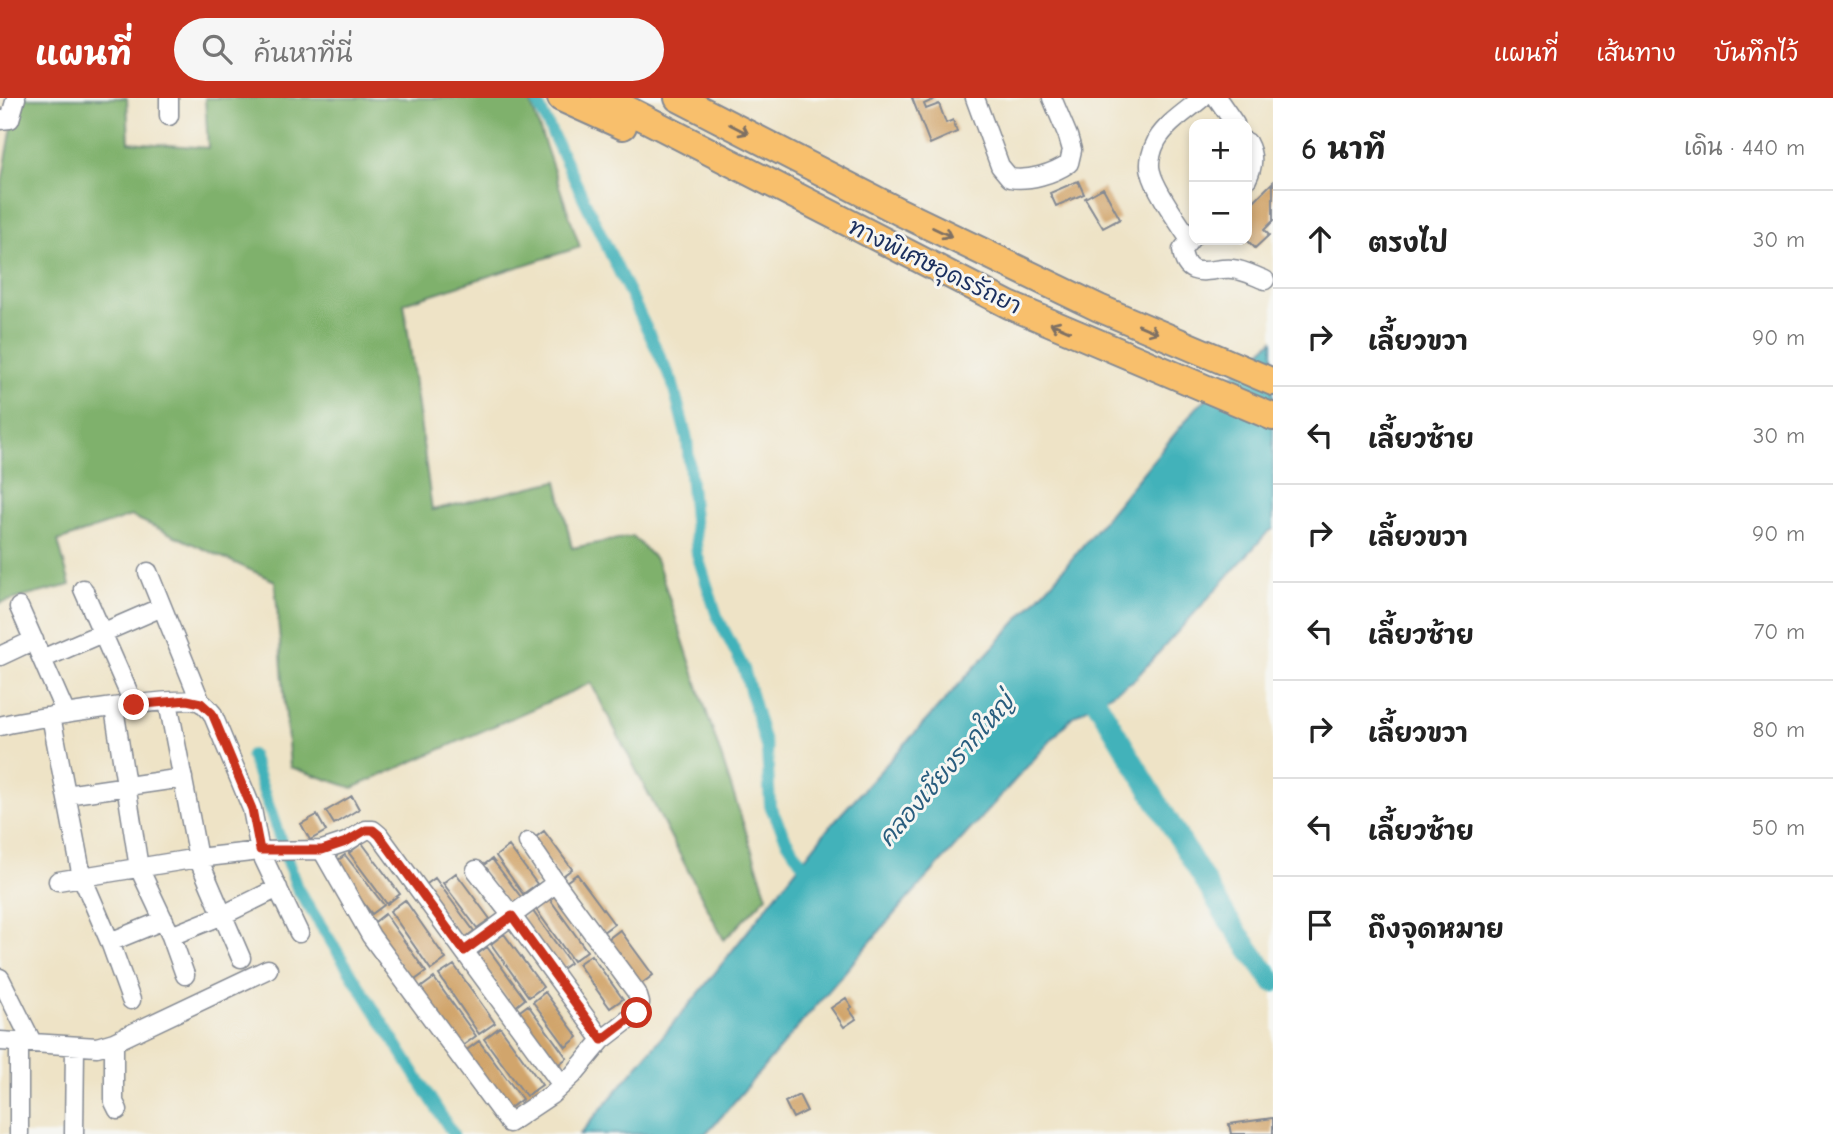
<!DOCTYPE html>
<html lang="th">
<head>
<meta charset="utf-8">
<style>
	body { margin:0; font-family:"Comic Neue","Playpen Sans Thai",sans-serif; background:#f6f6f6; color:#222 }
	.controls { position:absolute; right:21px; top:21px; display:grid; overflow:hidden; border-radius:14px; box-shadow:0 4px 10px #0003 }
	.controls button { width:63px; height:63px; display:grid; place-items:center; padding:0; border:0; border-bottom:2px solid #e0e0e0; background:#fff; color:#222; font:35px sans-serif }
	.stop { position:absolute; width:21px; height:21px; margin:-16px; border:5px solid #c8321e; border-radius:50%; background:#fff }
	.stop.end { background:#c8321e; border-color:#fff; box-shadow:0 2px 7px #0008 }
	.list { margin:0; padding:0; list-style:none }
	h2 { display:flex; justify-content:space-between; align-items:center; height:91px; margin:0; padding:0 28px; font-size:30px }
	h2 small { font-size:23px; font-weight:400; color:#767676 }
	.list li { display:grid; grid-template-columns:46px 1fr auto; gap:21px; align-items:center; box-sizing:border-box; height:98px; padding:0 28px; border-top:2px solid #e0e0e0 }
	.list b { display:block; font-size:26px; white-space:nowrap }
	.list em { font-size:23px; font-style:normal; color:#767676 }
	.icon { flex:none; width:38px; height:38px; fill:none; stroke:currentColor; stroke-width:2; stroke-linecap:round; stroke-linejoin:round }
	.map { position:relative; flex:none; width:1273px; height:1036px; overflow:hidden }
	header { display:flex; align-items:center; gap:42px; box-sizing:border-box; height:98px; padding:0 35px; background:#c8321e; color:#fff }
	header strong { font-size:33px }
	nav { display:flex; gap:38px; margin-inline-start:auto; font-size:24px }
	.search { width:490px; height:63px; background:#f6f6f6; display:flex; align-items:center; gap:18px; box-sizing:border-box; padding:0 24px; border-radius:38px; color:#767676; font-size:26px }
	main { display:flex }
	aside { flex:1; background:#fff }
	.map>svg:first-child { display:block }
	.forest { fill:#7fb16c; stroke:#4d7065; stroke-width:2 }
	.water { fill:#42b2ba; stroke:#2e708c; stroke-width:2 }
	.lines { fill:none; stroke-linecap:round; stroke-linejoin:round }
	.canal { stroke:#42b2ba; stroke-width:12 }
	.river { stroke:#42b2ba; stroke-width:21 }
	.building { fill:#d1a56c }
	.minor-casing { stroke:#848992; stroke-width:21 }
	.highway-casing { stroke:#848992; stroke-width:30 }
	.minor { stroke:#fff; stroke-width:18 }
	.highway { stroke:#f8bf6c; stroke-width:26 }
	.oneway { stroke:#7e7064 }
	.route { stroke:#c8321e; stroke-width:9 }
	.labels { text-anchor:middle; stroke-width:6; stroke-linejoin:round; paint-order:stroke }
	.street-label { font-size:23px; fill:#1b2f5e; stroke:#f6f6f2 }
	.water-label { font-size:24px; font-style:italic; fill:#295d7e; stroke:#f6f6f2 }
</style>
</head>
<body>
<header>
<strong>แผนที่</strong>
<div class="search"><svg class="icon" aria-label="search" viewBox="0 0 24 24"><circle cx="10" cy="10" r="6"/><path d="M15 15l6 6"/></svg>ค้นหาที่นี่</div>
<nav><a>แผนที่</a><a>เส้นทาง</a><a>บันทึกไว้</a></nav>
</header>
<main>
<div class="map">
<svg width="1273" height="1036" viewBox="0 0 1273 1036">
	<rect width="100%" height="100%" fill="#f6f6f2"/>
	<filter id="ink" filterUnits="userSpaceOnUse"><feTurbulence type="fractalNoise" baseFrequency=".0143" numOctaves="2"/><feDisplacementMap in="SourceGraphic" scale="14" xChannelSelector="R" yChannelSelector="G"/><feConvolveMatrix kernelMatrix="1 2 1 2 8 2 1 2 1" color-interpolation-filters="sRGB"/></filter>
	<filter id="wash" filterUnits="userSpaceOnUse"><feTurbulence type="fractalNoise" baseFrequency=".00686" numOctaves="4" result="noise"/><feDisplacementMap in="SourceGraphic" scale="28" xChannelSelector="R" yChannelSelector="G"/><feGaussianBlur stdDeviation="1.57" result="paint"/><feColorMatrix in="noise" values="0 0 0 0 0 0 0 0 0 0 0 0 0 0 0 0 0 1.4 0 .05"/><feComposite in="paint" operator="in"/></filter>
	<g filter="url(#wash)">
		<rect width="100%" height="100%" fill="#eee3c6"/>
		<path class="forest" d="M17 0H127L129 44 208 50 205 0H529L580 149 404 205 432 412 557 383 572 450 633 438 657 463 767 798 724 842 591 585 353 690 290 669 275 483 131 418 58 443 70 487 0 505V96Z"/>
		<path class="water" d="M1273 242V431L1267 435 1134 582 1072 619 895 815 723 1017 705 1036H580L699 895 831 727 1056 480 1197 309Z"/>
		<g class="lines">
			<path class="canal" d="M535 0 672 283 687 341 697 456 717 518 744 571 767 652 770 708 787 743 811 779
				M251 657 297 790 453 1036"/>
			<path class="river" d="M1082 579 1227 820 1273 884"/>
		</g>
		<g id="blocks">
			<path class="building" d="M912 0H937L924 6 926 11 939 6 946 25 953 22 957 34 930 46Z
				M1078 83 1084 96 1056 108 1050 95Z
				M1273 84V123L1264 132 1269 137 1255 150 1247 142V110Z
				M1103 90 1120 121 1103 130 1085 100Z
				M352 698 359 711 334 726 326 713Z
				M317 717 326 733 310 742 301 726Z
				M544 733 572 771 560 780 532 742Z
				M362 745 400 796 387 806 349 755Z
				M509 748 537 786 523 796 496 758Z
				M345 757 384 807 372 816 333 766Z
				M492 761 521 799 509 808 481 769Z
				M456 775 490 821 477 830 443 785Z
				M577 776 614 826 603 834 566 784Z
				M435 780 474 833 462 842 423 789Z
				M549 800 587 853 573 863 535 810Z
				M405 802 446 861 431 872 390 813Z
				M532 812 570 865 559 873 521 820Z
				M385 816 426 874 412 884 371 827Z
				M620 832 653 877 641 886 608 841Z
				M504 836 543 889 529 899 491 846Z
				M487 849 525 901 514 910 475 858Z
				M591 857 623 901 610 910 578 866Z
				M454 867 495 925 479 936 439 877Z
				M434 880 476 938 461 949 419 891Z
				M545 894 578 939 566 949 533 904Z
				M846 900 852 909 849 911 856 921 844 929 831 910Z
				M528 907 567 960 556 968 516 916Z
				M500 929 542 987 526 998 484 941Z
				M479 943 522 1001 507 1012 464 954Z
				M799 997 807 1013 793 1020 785 1004Z
				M1273 1020V1036H1231L1229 1026Z"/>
		</g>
	</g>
	<g filter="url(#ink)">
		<use href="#blocks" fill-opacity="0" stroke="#848992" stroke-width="2"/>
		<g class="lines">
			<defs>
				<path id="minor" d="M169 0V18
					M975 0 1000 68 1010 80C1029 83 1053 76 1069 65L1072 52 1068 38 1052 0
					M1217 0 1235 26
					M0 22 10 21 16 0
					M1247 44C1254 57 1254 67 1247 81
					M1194 137 1182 152C1186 185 1211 169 1232 171 1244 172 1254 178 1265 182
					M1190 142C1179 125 1155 92 1151 74 1148 65 1152 51 1157 42 1167 25 1187 13 1202 0
					M148 474 201 605
					M83 491 134 607
					M19 509 66 616
					M0 558 34 542
					M42 561 162 509
					M168 604 198 760 241 860
					M114 610 139 770 171 838 185 877
					M51 618 82 779 110 844 131 902
					M0 628C25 621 183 596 200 604 205 606 209 612 212 615L252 711 260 753 322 752 346 744 366 732H373L379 737 562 987
					M66 697 183 680
					M322 752 371 838 509 1025 551 997 573 977 602 942 637 915 640 905 637 895 556 785 528 744
					M476 772 512 818 602 942
					M58 783 198 760 260 753 299 835
					M171 838 223 817 278 790
					M110 844 164 822
					M464 853 556 785
					M0 880 32 944
					M0 943 97 949 114 944 268 871
					M19 944V1036
					M114 944V1004L118 1012
					M74 1036 75 948"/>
				<path id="highway" d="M561 0 623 28
					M605 0 1009 207 1273 319
					M678 0 898 113 1099 210 1273 284"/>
			</defs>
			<use href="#minor" class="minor-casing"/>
			<use href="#highway" class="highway-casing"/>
			<use href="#minor" class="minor"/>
			<use href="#highway" class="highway"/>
		</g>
		<defs><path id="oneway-shaft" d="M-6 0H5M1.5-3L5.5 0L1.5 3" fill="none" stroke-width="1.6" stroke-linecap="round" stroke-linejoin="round" transform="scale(1.75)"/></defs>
		<g class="oneway">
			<use href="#oneway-shaft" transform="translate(739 31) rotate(27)"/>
			<use href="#oneway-shaft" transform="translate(942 134) rotate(26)"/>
			<use href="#oneway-shaft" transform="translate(1060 229) rotate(-157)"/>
			<use href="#oneway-shaft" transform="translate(1148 231) rotate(23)"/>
		</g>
	</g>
	<g class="lines" filter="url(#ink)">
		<path class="route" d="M134 607 187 602 201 605 212 615 252 711 260 752H322L346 744 366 732H373L379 737 464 853 512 818 602 942 637 915"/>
	</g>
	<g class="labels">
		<g class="street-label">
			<text transform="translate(935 168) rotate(26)" y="8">ทางพิเศษอุดรรัถยา</text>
		</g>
		<g class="water-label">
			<text transform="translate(946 672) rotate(-49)" y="8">คลองเชียงรากใหญ่</text>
		</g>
	</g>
</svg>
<div class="controls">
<button>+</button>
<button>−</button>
</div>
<div class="stop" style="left:637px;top:915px"></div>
<div class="stop end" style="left:134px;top:607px"></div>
</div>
<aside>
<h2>6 นาที<small>เดิน · 440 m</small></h2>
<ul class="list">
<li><svg class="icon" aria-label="ahead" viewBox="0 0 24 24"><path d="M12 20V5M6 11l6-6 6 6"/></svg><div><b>ตรงไป</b></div><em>30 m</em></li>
<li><svg class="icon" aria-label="right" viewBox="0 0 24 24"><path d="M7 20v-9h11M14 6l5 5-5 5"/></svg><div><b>เลี้ยวขวา</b></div><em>90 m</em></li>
<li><svg class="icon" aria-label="left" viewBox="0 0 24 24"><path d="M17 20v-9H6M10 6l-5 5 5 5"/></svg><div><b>เลี้ยวซ้าย</b></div><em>30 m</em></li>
<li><svg class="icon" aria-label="right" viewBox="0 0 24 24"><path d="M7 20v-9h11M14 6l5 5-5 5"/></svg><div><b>เลี้ยวขวา</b></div><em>90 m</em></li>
<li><svg class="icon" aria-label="left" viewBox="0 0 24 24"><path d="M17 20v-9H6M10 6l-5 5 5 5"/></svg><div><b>เลี้ยวซ้าย</b></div><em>70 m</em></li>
<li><svg class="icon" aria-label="right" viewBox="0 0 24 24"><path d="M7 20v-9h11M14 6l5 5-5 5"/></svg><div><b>เลี้ยวขวา</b></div><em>80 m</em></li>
<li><svg class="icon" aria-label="left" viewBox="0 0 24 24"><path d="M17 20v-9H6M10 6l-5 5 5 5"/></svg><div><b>เลี้ยวซ้าย</b></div><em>50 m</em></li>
<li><svg class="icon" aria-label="arrive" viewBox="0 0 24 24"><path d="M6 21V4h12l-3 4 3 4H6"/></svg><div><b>ถึงจุดหมาย</b></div></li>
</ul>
</aside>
</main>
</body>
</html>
